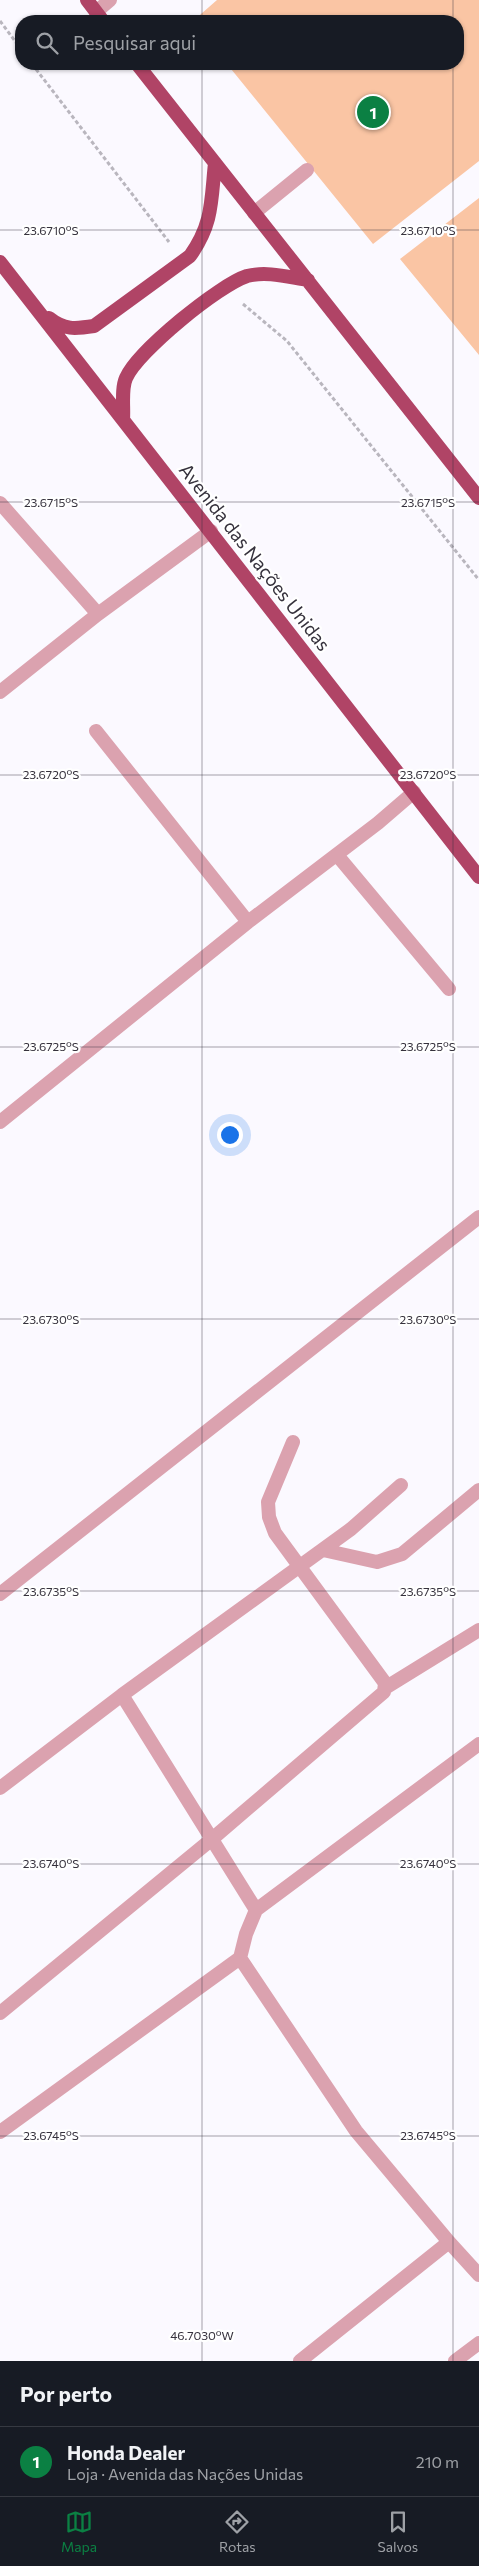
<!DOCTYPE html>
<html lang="pt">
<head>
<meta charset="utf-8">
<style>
	body { margin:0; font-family:Commissioner,sans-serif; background:#20242c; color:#f1f3f6 }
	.you { position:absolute; left:229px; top:1134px; width:18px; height:18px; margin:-12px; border:4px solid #fff; border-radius:50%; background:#1a73e8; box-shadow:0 0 0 8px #1a73e833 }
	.badge { display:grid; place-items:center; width:32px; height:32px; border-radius:50%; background:#0b8043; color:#fff; font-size:16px; font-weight:700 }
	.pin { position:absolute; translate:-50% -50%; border:2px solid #fff; box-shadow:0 1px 5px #0006 }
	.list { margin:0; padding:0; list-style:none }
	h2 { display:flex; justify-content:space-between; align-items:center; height:65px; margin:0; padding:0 20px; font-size:21px }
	h2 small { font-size:16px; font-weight:400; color:#9ea1a6 }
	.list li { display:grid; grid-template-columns:32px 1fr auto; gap:15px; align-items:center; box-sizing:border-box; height:70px; padding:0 20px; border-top:1px solid #363941 }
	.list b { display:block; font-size:19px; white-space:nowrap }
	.list p { margin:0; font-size:16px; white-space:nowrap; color:#9ea1a6 }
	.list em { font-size:16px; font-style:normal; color:#9ea1a6 }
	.icon { flex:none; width:28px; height:28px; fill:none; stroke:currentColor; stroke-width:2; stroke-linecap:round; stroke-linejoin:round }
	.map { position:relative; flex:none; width:479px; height:2361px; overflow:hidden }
	.search { position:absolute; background:#171b24; box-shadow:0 1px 4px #0004; left:15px; right:15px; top:15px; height:55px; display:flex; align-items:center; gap:12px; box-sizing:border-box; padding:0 18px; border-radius:20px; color:#9ea1a6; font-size:19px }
	.sheet { height:135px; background:#171b24 }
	nav { display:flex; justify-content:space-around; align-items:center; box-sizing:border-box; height:70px; border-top:1px solid #363941; background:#171b24; font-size:14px; color:#9ea1a6 }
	nav a { display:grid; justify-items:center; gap:2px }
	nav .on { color:#0b8043 }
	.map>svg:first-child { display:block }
	.building { fill:#fac5a4 }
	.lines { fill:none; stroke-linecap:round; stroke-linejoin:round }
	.path { stroke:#b9b6be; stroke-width:3; stroke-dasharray:4 2.5; stroke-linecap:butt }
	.service { stroke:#dba2af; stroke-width:14 }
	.minor { stroke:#dba2af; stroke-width:14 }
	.trunk { stroke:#b04466; stroke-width:14 }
	.ticks { fill:none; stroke:#36323d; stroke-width:1; stroke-opacity:0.45 }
	.labels { text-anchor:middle; stroke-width:4.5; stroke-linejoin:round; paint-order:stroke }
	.street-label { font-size:19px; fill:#36323d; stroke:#fff }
	.ticks-label { font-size:12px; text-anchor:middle; fill:#36323d; stroke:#fff; stroke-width:4.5; stroke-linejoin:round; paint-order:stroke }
</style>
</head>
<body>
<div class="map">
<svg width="479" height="2361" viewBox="0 0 479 2361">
	<rect width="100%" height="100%" fill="#fbf9ff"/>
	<path class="building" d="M217 0H479V161L373 244 227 64H458V21H193Z
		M479 198V355L400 259Z"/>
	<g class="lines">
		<path class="path" d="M0 21 21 49
			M32 64 169 242
			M243 304 287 341 479 580"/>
		<path class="service" d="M254 213 307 170
			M0 503 98 614 211 531
			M0 692 98 614
			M96 731 248 922
			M337 855 449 989
			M0 1122 248 922 378 823 414 792
			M323 1550 377 1562 402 1554 479 1490
			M0 1594 479 1217
			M385 1688 479 1630
			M479 1744 256 1910 246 1934 240 1958 356 2131 449 2242 479 2275
			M0 1788 122 1695
			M256 1910 122 1695 351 1529 401 1485
			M0 2013 212 1839 384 1692 385 1683 275 1533 269 1517 268 1502 293 1442
			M0 2132 240 1958
			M300 2361 449 2242
			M455 2361 479 2343"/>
		<path class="minor" d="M96 12 110 0"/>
		<path class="trunk" d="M87 0 103 21
			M137 64 479 498
			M0 262 479 877
			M49 318C64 330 75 329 94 326L190 256C213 224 211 201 215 163
			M123 420C124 407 121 389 126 378 138 351 219 285 247 276 267 271 288 277 308 280"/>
	</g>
	<path class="ticks" d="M202 0V21M453 0V21M202 64V2361M453 64V2361M0 230H479M0 502H479M0 775H479M0 1047H479M0 1319H479M0 1591H479M0 1864H479M0 2136H479"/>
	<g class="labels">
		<g class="street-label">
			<text transform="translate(255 557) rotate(52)" y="7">Avenida das Nações Unidas</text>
		</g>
	</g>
	<g class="ticks-label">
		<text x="51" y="235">23.6710°S</text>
		<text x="428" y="235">23.6710°S</text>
		<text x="51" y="507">23.6715°S</text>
		<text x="428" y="507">23.6715°S</text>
		<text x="51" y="779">23.6720°S</text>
		<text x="428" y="779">23.6720°S</text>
		<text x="51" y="1051">23.6725°S</text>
		<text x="428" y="1051">23.6725°S</text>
		<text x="51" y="1324">23.6730°S</text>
		<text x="428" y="1324">23.6730°S</text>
		<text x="51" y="1596">23.6735°S</text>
		<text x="428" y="1596">23.6735°S</text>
		<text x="51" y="1868">23.6740°S</text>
		<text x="428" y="1868">23.6740°S</text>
		<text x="51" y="2140">23.6745°S</text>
		<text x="428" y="2140">23.6745°S</text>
		<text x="202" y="2340">46.7030°W</text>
	</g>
</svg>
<div class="you"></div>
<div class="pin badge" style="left:373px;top:112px">1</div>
<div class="search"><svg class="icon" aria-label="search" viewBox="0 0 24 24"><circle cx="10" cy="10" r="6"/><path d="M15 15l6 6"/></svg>Pesquisar aqui</div>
</div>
<section class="sheet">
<h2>Por perto<small></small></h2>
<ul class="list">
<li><span class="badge">1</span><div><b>Honda Dealer</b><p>Loja · Avenida das Nações Unidas</p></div><em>210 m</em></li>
</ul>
</section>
<nav>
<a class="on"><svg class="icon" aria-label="map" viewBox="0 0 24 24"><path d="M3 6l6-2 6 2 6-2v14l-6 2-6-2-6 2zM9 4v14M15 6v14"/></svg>Mapa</a>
<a><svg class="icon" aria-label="directions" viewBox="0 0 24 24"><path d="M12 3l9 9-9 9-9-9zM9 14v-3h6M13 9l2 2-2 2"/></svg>Rotas</a>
<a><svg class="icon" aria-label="saved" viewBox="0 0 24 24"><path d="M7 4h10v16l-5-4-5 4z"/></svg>Salvos</a>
</nav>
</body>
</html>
